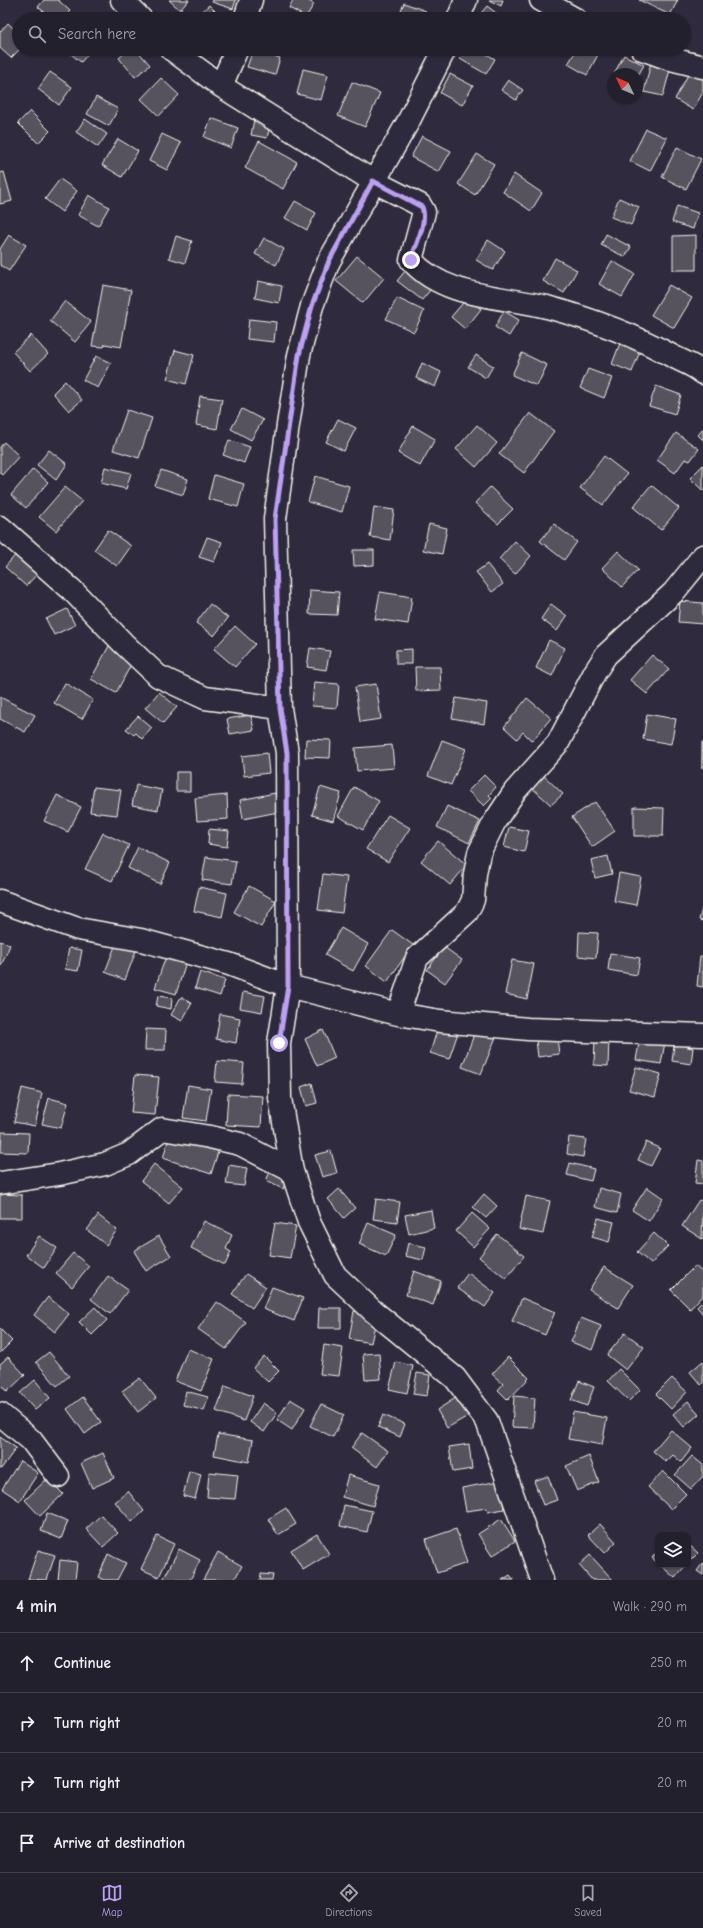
<!DOCTYPE html>
<html lang="en">
<head>
<meta charset="utf-8">
<style>
	body { margin:0; font-family:"Comic Neue",sans-serif; background:#2f2d3a; color:#f1f3f6 }
	.controls { position:absolute; right:12px; bottom:12px; display:grid; overflow:hidden; border-radius:8px; box-shadow:0 1px 3px #0004 }
	.controls button { width:36px; height:36px; display:grid; place-items:center; padding:0; border:0; border-bottom:1px solid #403e4a; background:#23202e; color:#f1f3f6; font:20px sans-serif }
	.compass { position:absolute; left:607px; top:68px; width:36px; height:36px; border-radius:50%; background:#23202e; box-shadow:0 1px 3px #0004; rotate:314deg }
	.stop { position:absolute; width:12px; height:12px; margin:-9px; border:3px solid #bca0f2; border-radius:50%; background:#fff }
	.stop.end { background:#bca0f2; border-color:#fff; box-shadow:0 1px 4px #0008 }
	.list { margin:0; padding:0; list-style:none }
	h2 { display:flex; justify-content:space-between; align-items:center; height:52px; margin:0; padding:0 16px; font-size:17px }
	h2 small { font-size:13px; font-weight:400; color:#a3a3aa }
	.list li { display:grid; grid-template-columns:26px 1fr auto; gap:12px; align-items:center; box-sizing:border-box; height:60px; padding:0 16px; border-top:1px solid #403e4a }
	.list b { display:block; font-size:15px; white-space:nowrap }
	.list em { font-size:13px; font-style:normal; color:#a3a3aa }
	.icon { flex:none; width:22px; height:22px; fill:none; stroke:currentColor; stroke-width:2; stroke-linecap:round; stroke-linejoin:round }
	.map { position:relative; flex:none; width:703px; height:1580px; overflow:hidden }
	.search { position:absolute; background:#23202e; box-shadow:0 1px 3px #0004; left:12px; right:12px; top:12px; height:44px; display:flex; align-items:center; gap:10px; box-sizing:border-box; padding:0 14px; border-radius:22px; color:#a3a3aa; font-size:15px }
	.sheet { height:292px; background:#23202e }
	nav { display:flex; justify-content:space-around; align-items:center; box-sizing:border-box; height:56px; border-top:1px solid #403e4a; background:#23202e; font-size:11px; color:#a3a3aa }
	nav a { display:grid; justify-items:center; gap:2px }
	nav .on { color:#bca0f2 }
	.map>svg:first-child { display:block }
	.building { fill:#56525f; stroke:#f4f1e8 }
	.lines { fill:none; stroke-linecap:round; stroke-linejoin:round }
	.minor-casing { stroke:#f4f1e8; stroke-width:25 }
	.minor { stroke:#2f2a3d; stroke-width:22 }
	.route { stroke:#bca0f2; stroke-width:5 }
</style>
</head>
<body>
<div class="map">
<svg width="703" height="1580" viewBox="0 0 703 1580">
	<rect width="100%" height="100%" fill="#2f2a3d"/>
	<filter id="ink" filterUnits="userSpaceOnUse"><feTurbulence type="fractalNoise" baseFrequency=".025" numOctaves="2"/><feDisplacementMap in="SourceGraphic" scale="8" xChannelSelector="R" yChannelSelector="G"/><feConvolveMatrix kernelMatrix="1 2 1 2 8 2 1 2 1" color-interpolation-filters="sRGB"/></filter>
	<g filter="url(#ink)">
		<path class="building" d="M44 0H58L70 11 62 19H53L38 7Z
			M169 0H189L180 10Z
			M213 0H236L233 9 212 2Z
			M293 0H307L314 4 306 17 289 8Z
			M489 0H503L501 6Z
			M639 0H678L670 15Z
			M404 3 426 11 423 19H417L400 13Z
			M209 5 223 19H194Z
			M487 6 504 19H476Z
			M535 15 544 19H533Z
			M8 23 19 34 20 49 11 58 0 48V32Z
			M69 49H81L88 54 81 62 67 51Z
			M129 49H136L150 65 135 77 119 58Z
			M466 49H478L495 59 486 74 460 59Z
			M577 49H597L600 51 587 75 568 64Z
			M253 50 280 58 275 75 247 67Z
			M624 55 644 65 637 77V74H614Z
			M651 62 671 66 663 96 644 92Z
			M303 69 328 75 321 100 297 94Z
			M690 71 703 78V92L693 110 675 99Z
			M50 72 72 87 59 105 38 89Z
			M450 74 473 86 462 105 440 93Z
			M161 78 179 95 159 116 141 99Z
			M508 80 523 90 516 100 501 90Z
			M352 82 380 93 365 127 338 116Z
			M96 97 118 109 109 126 87 114Z
			M30 111 50 131 38 143 18 123Z
			M255 114 272 118 267 138 251 135Z
			M211 118 238 128 231 148 204 137Z
			M85 119 107 134 98 147 76 132Z
			M646 129 667 138 650 171 630 161Z
			M162 134 181 143 167 170 149 161Z
			M422 136 451 151 439 172 411 157Z
			M118 139 138 151 122 177 102 165Z
			M259 141 297 162 283 189 245 168Z
			M677 147 701 159 686 189 662 177Z
			M477 154 494 164 475 195 458 184Z
			M4 172 12 201 0 204V173Z
			M514 174 542 193 531 211 503 192Z
			M60 179 77 191 62 212 45 199Z
			M89 195 109 207 98 226 78 215Z
			M619 198 639 207 631 225 611 217Z
			M295 201 316 213 307 230 285 218Z
			M677 206 698 213 693 229 672 222Z
			M606 234 631 247 625 257 601 245Z
			M9 235 26 245 9 271 0 265V249Z
			M696 235V270H673V236Z
			M176 236 192 241 185 263 169 258Z
			M264 238 284 249 276 265 255 254Z
			M488 240 505 251 493 270 476 260Z
			M357 256 384 278 363 303 336 281Z
			M555 258 577 270 564 293 543 281Z
			M612 261 635 274 622 297 599 284Z
			M410 265 435 284 422 300 397 281Z
			M258 281 282 286 279 303 255 298Z
			M103 285 131 290 121 347 105 344 104 347 92 346Z
			M669 285 692 298 674 328 651 315Z
			M397 298 424 311 414 332 386 319Z
			M467 298 481 309 465 329 451 317Z
			M65 301 91 322 75 342 50 321Z
			M504 311 519 320 509 336 495 327Z
			M249 319 276 322 274 342 247 339Z
			M31 335 48 354 30 371 13 352Z
			M622 338 642 346 632 372 612 364Z
			M175 350 194 355 186 384 167 379Z
			M522 353 547 365 537 386 512 375Z
			M476 355 493 366 486 378 468 367Z
			M96 356 111 363 98 388 83 380Z
			M422 363 441 372 435 387 416 378Z
			M588 369 612 378 604 398 580 388Z
			M65 381 82 400 69 411 53 393Z
			M656 386 681 395 675 414 649 406Z
			M200 396 222 399 217 429 196 425Z
			M242 409 263 420 251 440 231 429Z
			M127 410 152 418 139 458 113 450Z
			M530 413 554 431 524 473 499 454Z
			M338 419 356 428 344 451 326 442Z
			M477 425 497 443 476 467 456 449Z
			M413 426 435 439 420 466 398 453Z
			M703 429V440L698 435Z
			M676 433 699 449 690 461 685 459 675 473 657 460Z
			M229 440 250 447 244 463 223 455Z
			M4 442 19 456 2 475 0 473V447Z
			M49 450 67 464 56 480 37 465Z
			M604 456 627 474 603 505 580 488Z
			M703 465V491L690 478Z
			M105 467 131 473 126 489 101 483Z
			M33 469 48 482 26 508 11 495Z
			M161 470 188 479 183 495 155 486Z
			M214 475 244 484 238 507 208 499Z
			M315 476 349 486 342 512 308 502Z
			M651 485 679 508 661 530 633 507Z
			M65 487 82 501 56 531 39 517Z
			M490 487 513 509 498 524 475 503Z
			M374 507 394 510 390 540 370 537Z
			M429 524 447 528 442 554 423 550Z
			M554 524 577 542 564 560 540 541Z
			M108 530 131 546 117 566 94 550Z
			M207 537 222 542 214 562 199 557Z
			M515 541 531 556 515 574 499 559Z
			M353 550H374V565L354 566Z
			M618 551 638 570 622 587 602 568Z
			M18 552 40 571 26 586 5 567Z
			M487 564 503 584 492 592 476 572Z
			M310 590 339 592 337 615 309 614Z
			M380 592 412 597 408 624 375 619Z
			M680 601 703 603V624L678 622Z
			M210 604 228 618 214 636 196 623Z
			M551 604 567 616 557 631 541 619Z
			M67 609 75 625 54 635 46 619Z
			M235 626 255 644 235 667 214 649Z
			M549 640 565 648 552 676 536 668Z
			M109 646 134 659 116 693 91 679Z
			M310 648 330 651 326 670 307 667Z
			M412 649V664H396V650Z
			M652 655 669 669 647 694 630 680Z
			M415 667H440L441 690 416 691Z
			M314 682 339 684 337 708 312 706Z
			M65 683 93 700 82 719 54 703Z
			M376 684 381 719 360 722 355 687Z
			M159 692 177 707 163 723 145 708Z
			M0 697 35 715 25 732 0 719Z
			M456 698 487 703 484 724 452 718Z
			M527 698 551 718 532 741 523 732 517 739 504 727Z
			M647 714 676 719 671 744 643 739Z
			M251 715 254 730 230 734 227 719Z
			M138 716 152 728 142 739 136 733 134 735 126 729Z
			M306 739 331 740 330 758 305 757Z
			M442 740 466 749 451 785 428 776Z
			M702 742H703L702 768Z
			M392 745 394 768 357 771 355 748Z
			M267 753 269 773 244 776 242 756Z
			M176 772H190V791H176Z
			M542 774 563 794 551 805 530 786Z
			M484 775 496 787 489 795 492 798 484 806 468 791Z
			M136 785 162 790 158 810 132 805Z
			M94 787 121 790 117 815 90 812Z
			M320 787 341 793 333 821 312 815Z
			M354 787 379 801 363 830 338 816Z
			M275 793 278 812 243 819 240 800Z
			M57 795 81 807 68 832 44 821Z
			M227 795 228 819 197 821 195 798Z
			M595 802 615 831 592 847 572 817Z
			M447 806 480 821 469 843 437 827Z
			M634 807 664 808 663 836H634Z
			M388 815 410 828 388 862 366 849Z
			M509 827 529 831 524 852 504 847Z
			M209 829 229 831 227 847 208 844Z
			M103 833 129 845 112 881 85 869Z
			M438 841 467 865 450 885 421 861Z
			M138 847 170 863 160 884 128 868Z
			M608 856 612 874 595 878 591 860Z
			M206 857 236 861 232 884 202 880Z
			M619 873 641 877 636 905 614 901Z
			M323 874 347 877 342 913 318 910Z
			M249 886 276 901 261 927 234 912Z
			M199 887 227 893 222 917 194 911Z
			M703 905V921L699 920Z
			M341 928 368 944 353 971 325 955Z
			M392 930 413 945 387 982 366 966Z
			M579 932 598 933 596 958 578 956Z
			M0 941 10 945 1 966 0 965Z
			M117 941 137 948 125 980 105 972Z
			M444 947 462 960 445 983 427 970Z
			M69 948 82 950 78 971 65 969Z
			M610 953 640 958 637 975 608 970Z
			M166 956 186 962 176 994 155 988Z
			M700 956H703V987L697 986Z
			M512 960 534 964 527 999 505 994Z
			M200 972 225 980 220 996 195 988Z
			M243 992 265 996 262 1012 240 1008Z
			M158 996 172 998 171 1009 156 1006Z
			M181 997 192 1003 182 1021 171 1015Z
			M220 1014 240 1018 236 1043 216 1039Z
			M439 1024 459 1030 449 1059 430 1053Z
			M146 1029 166 1030 165 1050H145Z
			M476 1029 496 1037 481 1074 462 1067Z
			M323 1030 335 1058 317 1066 305 1039Z
			M675 1037 688 1038 687 1047 693 1048 691 1064 672 1061Z
			M557 1038 559 1054 538 1057 536 1040Z
			M640 1038 665 1042 661 1064 636 1060Z
			M595 1039H609L608 1066 594 1065Z
			M217 1061 244 1063 242 1084 215 1082Z
			M636 1067 661 1074 655 1097 629 1090Z
			M135 1075 159 1077 155 1115 131 1113Z
			M312 1083 317 1103 306 1106 301 1087Z
			M188 1085 211 1089 206 1121 183 1118Z
			M22 1088 42 1093 35 1126 14 1122Z
			M228 1094 263 1096 261 1127 226 1125Z
			M49 1098 68 1103 61 1128 42 1124Z
			M2 1132 29 1133 28 1153 1 1152Z
			M170 1134 219 1149 211 1174 163 1158Z
			M569 1137 586 1139 583 1157 567 1154Z
			M646 1142 660 1148 651 1166 638 1160Z
			M331 1151 337 1173 322 1177 315 1155Z
			M698 1160 703 1161V1184L695 1183Z
			M570 1163 594 1169 591 1181 567 1175Z
			M154 1164 183 1187 169 1203 141 1181Z
			M229 1165 247 1168 244 1186 226 1184Z
			M271 1169 288 1177 283 1189 266 1181Z
			M647 1187 663 1198 649 1221 632 1210Z
			M599 1188 621 1194 617 1213 595 1207Z
			M339 1189 355 1208 344 1218 328 1199Z
			M0 1194 22 1195V1218H0Z
			M484 1194 497 1206 486 1218 473 1207Z
			M526 1196 550 1201 543 1234 519 1229Z
			M376 1199 400 1202 397 1222 373 1219Z
			M699 1200 703 1202 702 1239 682 1226Z
			M431 1210 434 1228 409 1234 405 1215Z
			M472 1213 490 1229 473 1247 456 1231Z
			M98 1215 117 1230 106 1245 87 1230Z
			M598 1218 614 1222 609 1242 592 1237Z
			M204 1221 232 1235 226 1249 231 1252 225 1265 191 1248Z
			M275 1223 296 1226 290 1258 269 1255Z
			M368 1223 396 1235 386 1256 359 1244Z
			M654 1233 668 1246 651 1264 637 1252Z
			M497 1234 524 1256 506 1279 479 1257Z
			M39 1236 57 1248 44 1268 26 1255Z
			M159 1236 171 1256 146 1271 134 1251Z
			M408 1243 426 1247 423 1260 405 1256Z
			M73 1253 89 1266 72 1287 56 1273Z
			M695 1266 703 1273V1295L690 1309 671 1290Z
			M604 1267 633 1285 618 1308 589 1290Z
			M414 1271 441 1281 433 1305 406 1295Z
			M468 1273 495 1293 485 1307 457 1288Z
			M246 1274 266 1287 252 1308 232 1294Z
			M108 1276 128 1290 110 1314 91 1299Z
			M272 1287 303 1298 294 1321 263 1309Z
			M48 1297 69 1314 55 1332 34 1315Z
			M522 1298 555 1312 545 1335 512 1321Z
			M703 1301V1314L697 1307Z
			M217 1302 246 1322 226 1349 198 1329Z
			M95 1307 107 1320 92 1335 79 1322Z
			M319 1308H341V1328H318Z
			M354 1311 377 1316 371 1343 349 1339Z
			M581 1318 601 1326 592 1350 571 1342Z
			M0 1329 12 1341 0 1353Z
			M625 1333 644 1347 626 1370 607 1355Z
			M324 1345 343 1348 339 1376 320 1374Z
			M188 1349 214 1359 201 1391 175 1381Z
			M49 1352 69 1376 57 1386 36 1362Z
			M379 1353 381 1379 365 1380 363 1354Z
			M264 1356 279 1371 268 1382 253 1368Z
			M8 1357 25 1375 7 1392 0 1384V1364Z
			M508 1357 529 1378 508 1400 498 1390 503 1384 492 1374Z
			M703 1361V1383L701 1385 690 1372Z
			M396 1362 413 1366 407 1393 389 1389Z
			M619 1369 640 1390 629 1401 608 1381Z
			M417 1373 430 1375 427 1396 413 1394Z
			M140 1378 156 1398 138 1412 122 1391Z
			M672 1378 687 1392 671 1409 656 1394Z
			M35 1380 50 1398 35 1410 20 1393Z
			M579 1381 594 1387 587 1406 571 1400Z
			M225 1386 253 1396 244 1421 216 1411Z
			M186 1391 208 1397 204 1411 183 1405Z
			M514 1396 535 1398 533 1428 512 1427Z
			M83 1397 101 1422 85 1434 67 1409Z
			M457 1397 468 1416 447 1428 437 1410Z
			M290 1399 305 1408 292 1430 277 1420Z
			M688 1401 699 1414 684 1427 673 1414Z
			M263 1403 277 1413 264 1432 250 1422Z
			M321 1404 344 1415 333 1437 310 1426Z
			M573 1412 607 1418 602 1445 568 1439Z
			M383 1415 405 1424 400 1437 378 1427Z
			M671 1430 692 1448 681 1462 673 1455 666 1462 653 1451Z
			M362 1433 388 1451 377 1467 351 1448Z
			M218 1434 253 1440 249 1462 214 1455Z
			M0 1437 16 1448 1 1469H0Z
			M469 1444 472 1469 453 1472 449 1447Z
			M103 1453 114 1478 92 1488 81 1463Z
			M589 1456 599 1482 577 1491 566 1466Z
			M692 1456 703 1465V1476L691 1489 675 1475Z
			M20 1461 38 1473 20 1501 2 1489Z
			M189 1471 201 1474 195 1499 183 1496Z
			M663 1471 686 1494 671 1509 648 1487Z
			M209 1472 238 1475 235 1499 207 1497Z
			M348 1475 379 1484 373 1506 342 1497Z
			M548 1476 557 1500 543 1505 534 1481Z
			M48 1478 63 1494 40 1516 25 1500Z
			M499 1481 504 1509 488 1512 487 1508 466 1511 462 1488Z
			M128 1491 144 1511 132 1522 115 1502Z
			M344 1505 372 1511 367 1532 340 1526Z
			M286 1508 296 1524 278 1535 268 1519Z
			M47 1513 68 1521 61 1539 41 1531Z
			M101 1515 118 1533 103 1547 86 1529Z
			M501 1519 515 1541 492 1556 478 1534Z
			M600 1524 616 1542 605 1553 588 1535Z
			M456 1529 467 1563 437 1573 426 1539Z
			M317 1534 329 1554 303 1570 291 1550Z
			M157 1536 174 1544 159 1577 141 1569Z
			M688 1544 698 1553 688 1563Z
			M179 1549 200 1560 190 1580H163Z
			M38 1550 55 1555 47 1580 28 1579Z
			M658 1551V1563L652 1558Z
			M218 1552 242 1566 234 1580H203Z
			M108 1554 126 1563 117 1580H104L98 1577Z
			M590 1555 613 1580H592L579 1565Z
			M60 1560 77 1562 75 1580H58Z
			M703 1563V1575L697 1571Z
			M660 1565H686L675 1578Z
			M261 1574 273 1575 272 1580H260Z
			M510 1575 514 1580H502Z"/>
		<g class="lines">
			<defs>
				<path id="minor" d="M122 0 141 19
					M541 0 575 19
					M245 19 251 0
					M458 19 466 0
					M171 49 221 86 373 181 420 205 424 212 411 260C444 298 502 296 547 307 591 319 635 335 674 357 684 362 695 366 703 373
					M445 49 408 122 329 261 312 306 299 355 288 425 275 519 280 708 287 753 288 986 279 1043 280 1098 292 1171 309 1222 335 1275 373 1311 455 1378 487 1421 542 1580
					M642 49 667 58 703 67
					M221 86 237 49
					M0 527 72 590 123 643 158 676 205 698 280 708
					M0 901 78 929 141 940 229 964 288 986 398 1014 440 1021 528 1029 703 1035
					M398 1014 417 958 467 912 473 900 475 874 479 853 495 821 515 791 558 743 595 672 606 655 673 593 703 556
					M0 1183 59 1174 105 1164 129 1154 162 1129 210 1137 240 1144 292 1171
					M0 1414 31 1440 58 1476"/>
			</defs>
			<use href="#minor" class="minor-casing"/>
			<use href="#minor" class="minor"/>
		</g>
	</g>
	<g class="lines" filter="url(#ink)">
		<path class="route" d="M279 1043 288 986 287 753 280 708 275 519 299 355 312 306 329 261 373 181 422 207C428 223 415 245 411 260"/>
	</g>
</svg>
<div class="controls">
<button><svg class="icon" aria-label="layers" viewBox="0 0 24 24"><path d="M12 4l9 5-9 5-9-5zM3 14l9 5 9-5"/></svg></button>
</div>
<svg class="compass" viewBox="-18 -18 36 36"><path d="M0-13l5 13h-10z" fill="#e53935"/><path d="M0 13l5-13h-10z" fill="#a3a3aa"/></svg>
<div class="stop" style="left:279px;top:1043px"></div>
<div class="stop end" style="left:411px;top:260px"></div>
<div class="search"><svg class="icon" aria-label="search" viewBox="0 0 24 24"><circle cx="10" cy="10" r="6"/><path d="M15 15l6 6"/></svg>Search here</div>
</div>
<section class="sheet">
<h2>4 min<small>Walk · 290 m</small></h2>
<ul class="list">
<li><svg class="icon" aria-label="ahead" viewBox="0 0 24 24"><path d="M12 20V5M6 11l6-6 6 6"/></svg><div><b>Continue</b></div><em>250 m</em></li>
<li><svg class="icon" aria-label="right" viewBox="0 0 24 24"><path d="M7 20v-9h11M14 6l5 5-5 5"/></svg><div><b>Turn right</b></div><em>20 m</em></li>
<li><svg class="icon" aria-label="right" viewBox="0 0 24 24"><path d="M7 20v-9h11M14 6l5 5-5 5"/></svg><div><b>Turn right</b></div><em>20 m</em></li>
<li><svg class="icon" aria-label="arrive" viewBox="0 0 24 24"><path d="M6 21V4h12l-3 4 3 4H6"/></svg><div><b>Arrive at destination</b></div></li>
</ul>
</section>
<nav>
<a class="on"><svg class="icon" aria-label="map" viewBox="0 0 24 24"><path d="M3 6l6-2 6 2 6-2v14l-6 2-6-2-6 2zM9 4v14M15 6v14"/></svg>Map</a>
<a><svg class="icon" aria-label="directions" viewBox="0 0 24 24"><path d="M12 3l9 9-9 9-9-9zM9 14v-3h6M13 9l2 2-2 2"/></svg>Directions</a>
<a><svg class="icon" aria-label="saved" viewBox="0 0 24 24"><path d="M7 4h10v16l-5-4-5 4z"/></svg>Saved</a>
</nav>
</body>
</html>
